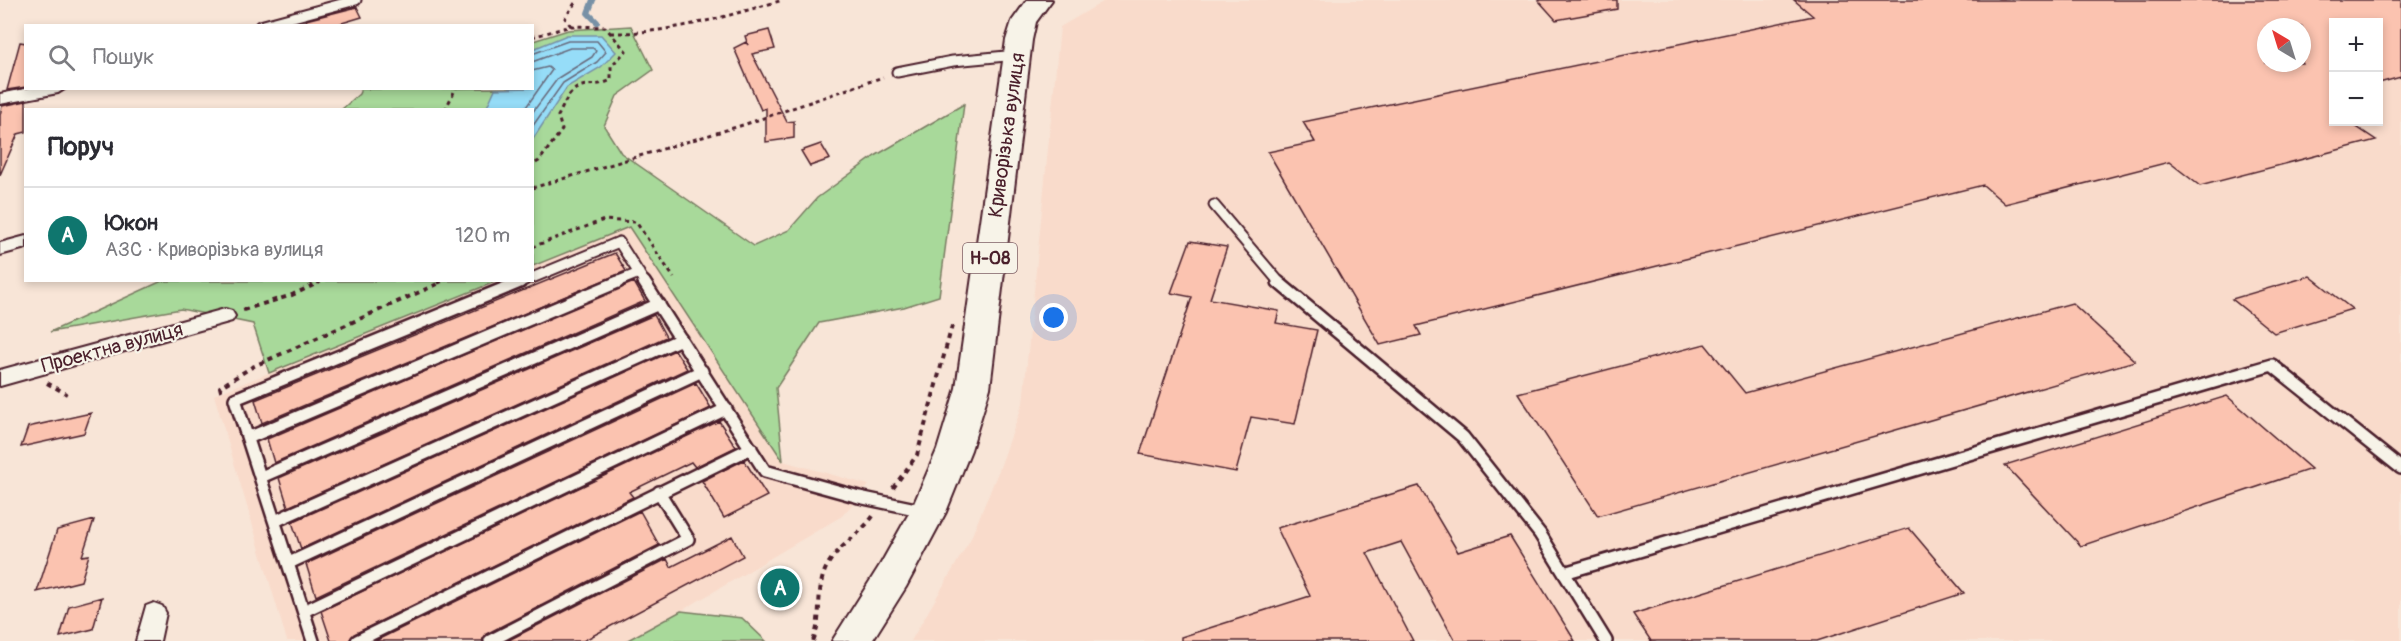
<!DOCTYPE html>
<html lang="uk">
<head>
<meta charset="utf-8">
<style>
	body { margin:0; font-family:Pangolin,sans-serif; background:#f2f2f3; color:#2b2b33 }
	.controls { position:absolute; right:18px; top:18px; display:grid; overflow:hidden; border-radius:0px; box-shadow:0 3px 9px #0003 }
	.controls button { width:54px; height:54px; display:grid; place-items:center; padding:0; border:0; border-bottom:2px solid #e1e1e2; background:#fff; color:#2b2b33; font:30px sans-serif }
	.compass { position:absolute; left:2257px; top:18px; width:54px; height:54px; border-radius:50%; background:#fff; box-shadow:0 3px 9px #0003; rotate:322deg }
	.you { position:absolute; left:1054px; top:318px; width:21px; height:21px; margin:-15px; border:4px solid #fff; border-radius:50%; background:#1a73e8; box-shadow:0 0 0 9px #1a73e833 }
	.badge { display:grid; place-items:center; width:39px; height:39px; border-radius:50%; background:#0f766e; color:#fff; font-size:20px; font-weight:700 }
	.pin { position:absolute; translate:-50% -50%; border:3px solid #fff; box-shadow:0 2px 6px #0006 }
	.list { margin:0; padding:0; list-style:none }
	h2 { display:flex; justify-content:space-between; align-items:center; height:78px; margin:0; padding:0 24px; font-size:26px }
	h2 small { font-size:20px; font-weight:400; color:#7c7c81 }
	.list li { display:grid; grid-template-columns:39px 1fr auto; gap:18px; align-items:center; box-sizing:border-box; height:96px; padding:0 24px; border-top:2px solid #e1e1e2 }
	.list b { display:block; font-size:22px; white-space:nowrap }
	.list p { margin:0; font-size:20px; white-space:nowrap; color:#7c7c81 }
	.list em { font-size:20px; font-style:normal; color:#7c7c81 }
	.icon { flex:none; width:33px; height:33px; fill:none; stroke:currentColor; stroke-width:2; stroke-linecap:round; stroke-linejoin:round }
	.map { position:relative; flex:none; width:2401px; height:641px; overflow:hidden }
	.search { position:absolute; background:#fff; box-shadow:0 3px 9px #0003; left:24px; top:24px; width:510px; height:66px; display:flex; align-items:center; gap:15px; box-sizing:border-box; padding:0 21px; border-radius:0px; color:#7c7c81; font-size:22px }
	.panel { position:absolute; background:#fff; box-shadow:0 3px 9px #0003; left:24px; top:108px; width:510px; height:174px; border-radius:0px }
	.map>svg:first-child { display:block }
	.built { fill:#f9dbcb; fill-rule:evenodd }
	.green { fill:#a8d99a; stroke:#797c62; stroke-width:1.5 }
	.water { fill:#96ddf8; stroke:#7891a6; stroke-width:1.5 }
	.lines { fill:none; stroke-linecap:round; stroke-linejoin:round }
	.shore { stroke:#686b7d; stroke-width:1.5 }
	.stream { stroke:#7891a6; stroke-width:6 }
	.building { fill:#fbc3b0; stroke:#4a1f2b; stroke-width:1.5; fill-rule:evenodd }
	.lane-far1-casing { stroke:#4a1f2b; stroke-width:13 }
	.lane-casing { stroke:#4a1f2b; stroke-width:16 }
	.street-casing { stroke:#4a1f2b; stroke-width:4 }
	.primary-casing { stroke:#4a1f2b; stroke-width:4 }
	.path-far1 { stroke:#4a1f2b; stroke-width:3; stroke-dasharray:4 4; stroke-linecap:butt }
	.path { stroke:#4a1f2b; stroke-width:4; stroke-dasharray:5 5; stroke-linecap:butt }
	.lane-far1 { stroke:#f7f3e8; stroke-width:9 }
	.lane { stroke:#f7f3e8; stroke-width:11 }
	.street { fill:#f7f3e8; fill-rule:evenodd }
	.primary { fill:#f7f3e8; fill-rule:evenodd }
	.labels { text-anchor:middle; stroke-width:4.5; stroke-linejoin:round; paint-order:stroke }
	.shield { fill:#f7f3e8; stroke:#7e5f64; stroke-width:1.5 }
	.shield-label { font-size:18px; font-weight:bold; fill:#4a1f2b }
	.street-label { font-size:20px; fill:#4a1f2b; stroke:#f7f3e8 }
</style>
</head>
<body>
<div class="map">
<svg width="2401" height="641" viewBox="0 0 2401 641">
	<rect width="100%" height="100%" fill="#f8e5d7"/>
	<filter id="ink" filterUnits="userSpaceOnUse"><feTurbulence type="fractalNoise" baseFrequency=".0167" numOctaves="2"/><feDisplacementMap in="SourceGraphic" scale="12" xChannelSelector="R" yChannelSelector="G"/><feConvolveMatrix kernelMatrix="1 2 1 2 8 2 1 2 1" color-interpolation-filters="sRGB"/></filter>
	<g filter="url(#ink)">
		<path class="built" d="M1106 0H2401V641H911L970 540 999 470 1023 403 1060 27ZM2334 22H2378V122H2334ZM2266 27H2302V63H2266Z
			M629 227 783 461 869 485 842 516 681 611 626 641H287L214 395 497 281 532 280 533 266Z"/>
		<path class="green" d="M631 26 653 70 617 96 604 126 621 153 754 246 789 230 817 198 875 156 964 104 939 296 904 307 819 323 776 388 783 461 629 227 533 266 532 110H341L359 94 361 89 532 88 533 41 568 30Z
			M162 281H497L269 373 253 324 181 309 50 332Z
			M681 611 742 618 766 641H626Z"/>
		<path class="water" d="M567 35H601L616 52 601 67 567 87 533 139 532 110 486 109 495 89 532 88 533 49Z"/>
		<g class="lines">
			<path class="shore" d="M532 54 568 41H597L606 52 597 62 563 83 532 127
				M532 62 570 48H593L596 51 592 57 558 78 532 113
				M524 110 552 70 548 67 532 71"/>
			<path class="stream" d="M593 0 588 13 597 22"/>
		</g>
		<path class="building" d="M1538 0H1617V9L1556 20Z
			M1794 0H2401V77L2379 83V22H2334V122H2349L2376 140 2200 186 2169 162 2005 204 1983 185 1416 326 1421 335 1380 345 1268 152 1315 142 1303 122 1813 16ZM2266 27H2302V63H2266Z
			M357 7 362 17 332 26H308L306 20Z
			M769 30 775 49 752 54 787 122 794 121V138L766 142V108L761 110 734 48 746 42 748 45 745 36Z
			M20 42 26 43V87L7 90Z
			M26 101V132L18 134 0 175V115L2 106Z
			M821 144 830 159 810 166 801 151Z
			M1190 241 1227 247 1210 299 1279 311 1276 323 1317 330 1295 424 1251 417 1236 472 1140 454 1192 297 1171 293Z
			M615 253 626 271 262 423 255 400Z
			M2310 276 2352 309 2274 333 2232 299Z
			M634 282 645 301 274 463 267 439Z
			M2072 303 2135 361 1598 516 1518 393 1705 344 1745 393Z
			M654 315 666 337 288 507 279 478Z
			M675 350 687 369 301 549 292 522Z
			M696 383 711 408 316 596 306 564Z
			M2227 396 2311 469 2081 546 2005 465Z
			M91 413 84 433 21 447 28 427Z
			M719 421 736 447 695 467 691 462 629 492 633 497 354 634 349 641H331L321 611Z
			M744 460 767 496 724 518 702 481Z
			M1419 486 1458 552 1510 536 1575 641H1455L1401 542 1367 553 1413 641H1181V637L1310 596 1277 528Z
			M640 511 659 545 486 634 482 641H375Z
			M94 520 82 556 89 555 81 581 37 592 57 530Z
			M1909 528 1964 593 1817 641H1651L1633 614Z
			M732 536 743 556 583 641H507L667 559 671 567Z
			M102 597 93 629 60 637 69 606Z"/>
		<g class="lines">
			<defs>
				<path id="lane-far1" d="M260 26 356 0
					M897 72 953 61 1017 55
					M1214 205 1280 283
					M532 278 619 242 645 283
					M517 283 525 280
					M614 283 639 273"/>
				<path id="lane" d="M644 282 765 471 859 497 925 511
					M1278 282 1463 437 1540 534 1606 641
					M248 438 618 282
					M261 477 659 304
					M275 521 681 339
					M289 563 702 371
					M1564 573 2272 365 2401 468
					M304 611 726 409
					M313 641 235 399 520 282
					M357 641 751 448
					M490 641 688 539 659 492"/>
				<path id="street" d="M30 88H66L58 93 0 104V94Z
					M26 236V248L0 255V243Z
					M225 309 232 311 235 316 232 321 0 386V370Z
					M154 603 162 606 166 613 160 641H136L146 606Z"/>
				<path id="primary" d="M1027 0H1052L1036 22 1032 40 990 388 971 450 946 512 906 587 872 641H832L880 565 912 508 937 450 956 388 1006 40 1012 21Z"/>
			</defs>
			<use href="#lane-far1" class="lane-far1-casing"/>
			<use href="#lane" class="lane-casing"/>
			<use href="#street" class="street-casing"/>
			<use href="#primary" class="primary-casing"/>
			<path class="path-far1" d="M571 26 565 18 577 0
				M611 33C670 34 727 16 783 0
				M532 37 571 26 605 27 626 51 611 66V80C596 87 595 83 582 86 569 89 564 105 558 116L562 130 539 161 532 165
				M445 110 456 88
				M532 188 743 125 883 77
				M532 247 604 220 636 222 674 278
				M317 283 324 280
				M438 283 446 280"/>
			<path class="path" d="M243 310 292 295 320 282
				M47 383 67 394
				M221 391 220 387 252 367 442 282
				M893 488 917 455 953 322
				M813 641C823 617 815 591 826 568 836 547 860 535 873 516"/>
			<use href="#lane-far1" class="lane-far1"/>
			<use href="#lane" class="lane"/>
			<use href="#street" class="street"/>
			<use href="#primary" class="primary"/>
		</g>
	</g>
	<g class="labels">
		<rect class="shield" x="963" y="243" width="54" height="30" rx="4.5"/>
		<g class="shield-label">
			<text x="990" y="264">Н-08</text>
		</g>
		<g class="street-label">
			<text transform="translate(1006 135) rotate(-82)" y="7">Криворізька вулиця</text>
			<text transform="translate(112 347) rotate(-15)" y="7">Проектна вулиця</text>
		</g>
	</g>
</svg>
<div class="controls">
<button>+</button>
<button>−</button>
</div>
<svg class="compass" viewBox="-18 -18 36 36"><path d="M0-13l5 13h-10z" fill="#e53935"/><path d="M0 13l5-13h-10z" fill="#7c7c81"/></svg>
<div class="you"></div>
<div class="pin badge" style="left:780px;top:588px">A</div>
<div class="search"><svg class="icon" aria-label="search" viewBox="0 0 24 24"><circle cx="10" cy="10" r="6"/><path d="M15 15l6 6"/></svg>Пошук</div>
<section class="panel">
<h2>Поруч<small></small></h2>
<ul class="list">
<li><span class="badge">A</span><div><b>Юкон</b><p>АЗС · Криворізька вулиця</p></div><em>120 m</em></li>
</ul>
</section>
</div>
</body>
</html>
